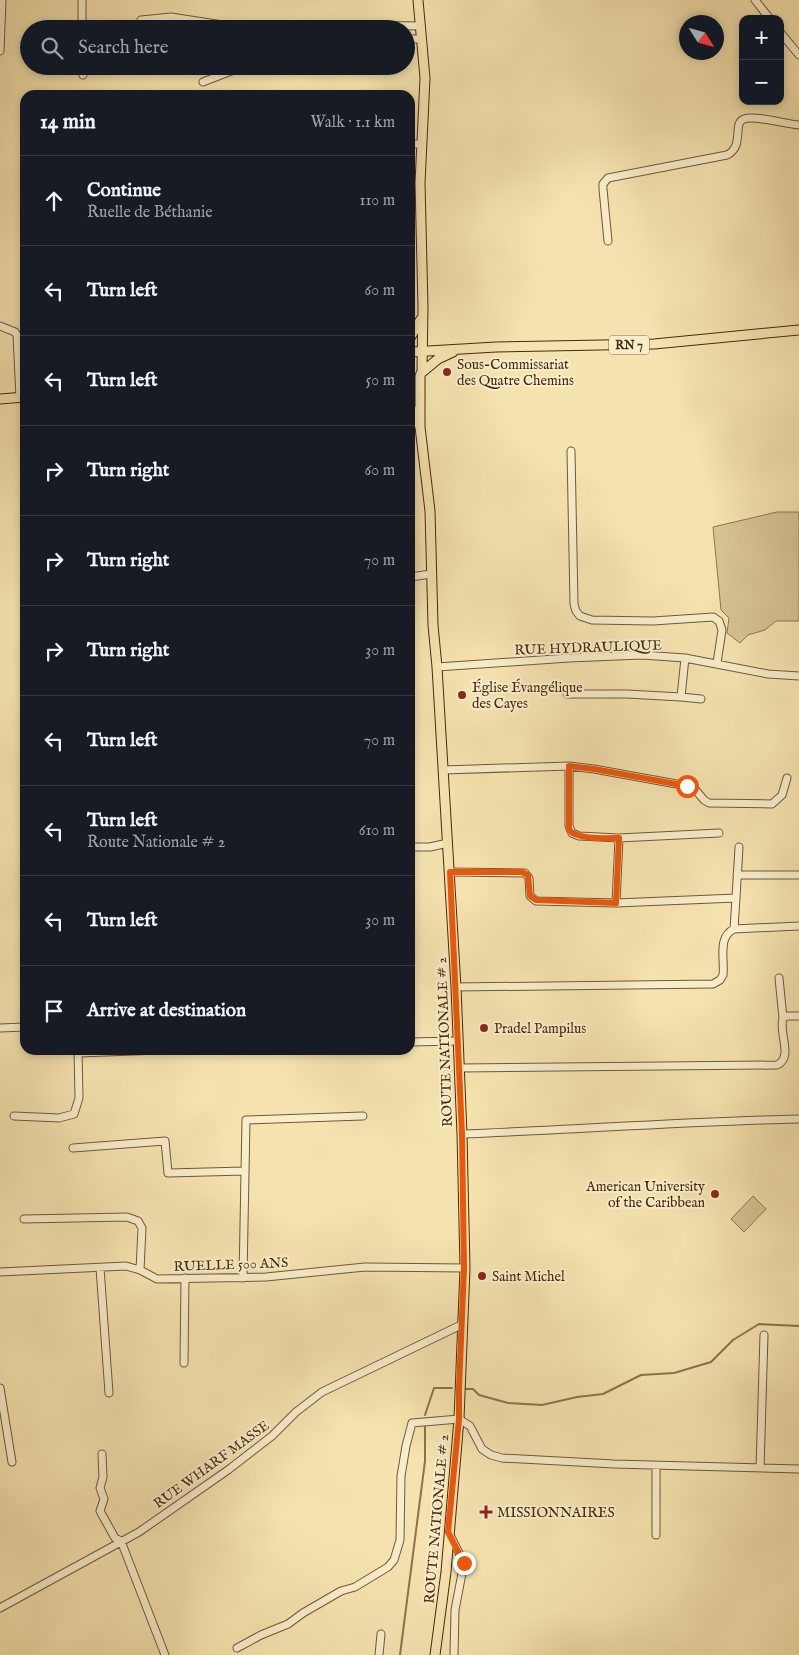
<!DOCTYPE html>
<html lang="en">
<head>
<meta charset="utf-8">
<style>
	body { margin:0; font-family:"IM FELL English",serif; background:#20242c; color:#f1f3f6 }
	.controls { position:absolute; right:15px; top:15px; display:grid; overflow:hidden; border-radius:10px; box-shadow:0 2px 8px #0003 }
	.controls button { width:45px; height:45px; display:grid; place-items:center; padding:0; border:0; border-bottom:1px solid #363941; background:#171b24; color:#f1f3f6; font:25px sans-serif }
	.compass { position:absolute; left:679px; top:15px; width:45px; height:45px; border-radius:50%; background:#171b24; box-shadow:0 2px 8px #0003; rotate:127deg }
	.stop { position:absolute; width:15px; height:15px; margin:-11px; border:4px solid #ea580c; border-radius:50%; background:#fff }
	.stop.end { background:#ea580c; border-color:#fff; box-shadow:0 1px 5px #0008 }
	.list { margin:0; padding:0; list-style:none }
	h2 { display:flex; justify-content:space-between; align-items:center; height:65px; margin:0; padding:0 20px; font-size:21px }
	h2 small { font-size:16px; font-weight:400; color:#9ea1a6 }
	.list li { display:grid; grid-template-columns:32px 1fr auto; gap:15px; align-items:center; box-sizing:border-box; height:90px; padding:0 20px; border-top:1px solid #363941 }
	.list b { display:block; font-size:19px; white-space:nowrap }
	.list p { margin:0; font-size:16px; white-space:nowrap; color:#9ea1a6 }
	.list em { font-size:16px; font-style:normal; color:#9ea1a6 }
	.icon { flex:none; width:28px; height:28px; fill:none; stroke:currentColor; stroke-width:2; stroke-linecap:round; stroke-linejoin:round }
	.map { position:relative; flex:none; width:799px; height:1655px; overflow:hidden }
	.search { position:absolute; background:#171b24; box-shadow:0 2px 8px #0003; left:20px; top:20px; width:395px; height:55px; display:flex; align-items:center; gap:12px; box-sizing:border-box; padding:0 18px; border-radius:28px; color:#9ea1a6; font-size:19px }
	.panel { position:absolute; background:#171b24; box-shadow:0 2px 8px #0003; left:20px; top:90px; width:395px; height:965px; border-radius:15px }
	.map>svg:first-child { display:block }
	.green { fill:#d7c393; stroke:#8e7650 }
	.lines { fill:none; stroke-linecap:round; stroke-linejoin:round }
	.stream { stroke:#8c734d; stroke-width:2 }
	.minor-casing { stroke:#725835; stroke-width:9 }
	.major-casing { stroke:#46290c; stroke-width:11 }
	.minor { stroke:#f8edcb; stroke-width:7 }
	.major { stroke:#f5e3af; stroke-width:9 }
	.route { stroke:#ea580c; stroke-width:6 }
	.poi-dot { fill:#8f2418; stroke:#f8edcb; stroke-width:2 }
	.labels { text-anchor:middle; stroke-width:4; stroke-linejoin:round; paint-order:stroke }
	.shield { fill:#f8edcb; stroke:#7b6445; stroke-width:1 }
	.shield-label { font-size:12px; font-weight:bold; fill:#46290c }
	.poi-label { font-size:14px; fill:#46290c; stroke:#f8edcb; text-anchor:start }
	.street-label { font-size:14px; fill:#46290c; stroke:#f8edcb }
</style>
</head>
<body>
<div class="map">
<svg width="799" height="1655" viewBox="0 0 799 1655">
	<rect width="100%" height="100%" fill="#f5e3af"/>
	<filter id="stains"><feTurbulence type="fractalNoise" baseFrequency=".004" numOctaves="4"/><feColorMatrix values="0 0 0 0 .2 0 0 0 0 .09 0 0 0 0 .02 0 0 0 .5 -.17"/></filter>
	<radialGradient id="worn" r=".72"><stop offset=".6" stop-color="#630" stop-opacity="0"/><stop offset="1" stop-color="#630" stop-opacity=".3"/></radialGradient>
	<path class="green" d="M777 512H799V621H776L765 630 748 635 740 643 727 633 729 618 721 610 713 527Z
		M753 1196 766 1209 744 1232 731 1219Z"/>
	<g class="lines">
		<path class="stream" d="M465 1389H473L479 1395 508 1403 542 1405 577 1397 603 1394 641 1375 674 1373 711 1362 733 1340 759 1324 799 1326
			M425 1415 434 1388H452
			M400 1655 425 1461V1426"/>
		<defs>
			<path id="minor" d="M82 0V29
				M755 0 770 19
				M141 20 171 17 242 28 269 29 343 25 421 26
				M780 32 799 55
				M406 39H421
				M0 51 2 0
				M82 66 83 75
				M203 82 244 66
				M410 144H422
				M608 241 603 189V184L608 178 727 155C745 146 732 123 744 119 754 115 786 124 799 125
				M0 326 15 332 17 335 20 397
				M571 451 574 604 576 611 580 616 592 620 653 621 713 617 719 621 722 630 717 663
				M410 577 431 574
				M437 667 569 658 642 655 685 658 768 674 799 676
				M567 694H627L681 697 685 658
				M681 697 701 699
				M569 766V826L572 833 579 836 619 838 719 833
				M443 770 569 766 594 769 693 787 704 800 709 803 772 804 782 795 787 778
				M410 847H430L448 843
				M450 872 525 873 529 878 530 896 536 901 616 903 736 898 739 847
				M737 875H799
				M616 903 619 838
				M734 929 736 898
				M779 978 783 1018
				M456 987 713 984 720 980 723 975C725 960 717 937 734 929L799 926
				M0 1028 25 1027
				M410 1042 459 1041
				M79 1053 160 1050
				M459 1068 777 1065C794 1057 778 1033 783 1018L787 1016H799
				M14 1116 59 1118 74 1114 79 1098 78 1050
				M462 1134C574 1130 686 1121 799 1119
				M73 1148 165 1141 168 1173 245 1171
				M24 1219 127 1217 138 1221 142 1228 140 1270
				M100 1268 109 1393
				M0 1272 126 1266 140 1270 157 1279 266 1277 365 1267 465 1268
				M243 1278 246 1120 363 1116
				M184 1363 185 1278
				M0 1388 12 1462
				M102 1454 103 1477 100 1488 104 1499 100 1511 115 1538 121 1541 165 1655
				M760 1468 764 1335
				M449 1533 464 1563 455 1610 454 1655
				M656 1535V1466
				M0 1608 139 1532 228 1470 272 1436 296 1412 322 1392 461 1325
				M237 1648 261 1635 288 1624 303 1613 341 1591 355 1587 388 1567 394 1560 400 1540 401 1476 406 1446 412 1423 459 1419 470 1426 482 1449 491 1455 502 1458 614 1464 799 1469
				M379 1655 381 1634"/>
			<path id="major" d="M418 0 425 78 420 183 423 307 422 368
				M410 338 421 319
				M411 352 496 347 654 344 799 330
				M421 373 438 359 453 352
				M420 376V427L430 511 433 625 437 667 456 987 462 1134 465 1268 459 1419 446 1572 435 1655
				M0 399 25 397
				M410 406 418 424"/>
		</defs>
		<use href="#minor" class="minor-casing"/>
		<use href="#major" class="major-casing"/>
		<use href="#minor" class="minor"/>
		<use href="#major" class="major"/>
	</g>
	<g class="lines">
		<path class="route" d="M464 1563 448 1532 459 1419V1388L464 1268 462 1134 450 872H522L528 875 530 896 536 900 616 903 619 838C606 838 578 840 569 830V766L594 769 687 786"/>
	</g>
	<g class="poi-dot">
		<circle cx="447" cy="372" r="5"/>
		<circle cx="462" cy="695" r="5"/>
		<circle cx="484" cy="1028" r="5"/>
		<circle cx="715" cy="1194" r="5"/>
		<circle cx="482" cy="1276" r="5"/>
		<path d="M483.5 1504.5h5v5h5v5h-5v5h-5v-5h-5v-5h5z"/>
	</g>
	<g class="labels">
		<rect class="shield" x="609" y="335.5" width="40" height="19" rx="4"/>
		<g class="shield-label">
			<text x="629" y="349">RN 7</text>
		</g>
		<g class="poi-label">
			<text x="457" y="369">Sous-Commissariat<tspan x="457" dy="16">des Quatre Chemins</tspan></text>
			<text x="472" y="692">Église Évangélique<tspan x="472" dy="16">des Cayes</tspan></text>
			<text x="494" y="1033">Pradel Pampilus</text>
			<text x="705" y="1191" text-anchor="end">American University<tspan x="705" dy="16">of the Caribbean</tspan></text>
			<text x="492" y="1281">Saint Michel</text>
			<text x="497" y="1517">MISSIONNAIRES</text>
		</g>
		<g class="street-label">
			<text transform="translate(588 647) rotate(-2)" y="5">RUE HYDRAULIQUE</text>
			<text transform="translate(444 1042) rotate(-92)" y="5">ROUTE NATIONALE # 2</text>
			<text transform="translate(231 1264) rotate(-2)" y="5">RUELLE 500 ANS</text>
			<text transform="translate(211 1464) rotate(-36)" y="5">RUE WHARF MASSE</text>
			<text transform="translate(436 1519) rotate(-85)" y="5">ROUTE NATIONALE # 2</text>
		</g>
	</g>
	<rect width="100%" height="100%" filter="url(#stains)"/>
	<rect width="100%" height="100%" fill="url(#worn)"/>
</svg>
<div class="controls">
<button>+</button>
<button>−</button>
</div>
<svg class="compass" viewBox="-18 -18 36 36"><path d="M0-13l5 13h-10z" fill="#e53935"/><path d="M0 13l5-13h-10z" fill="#9ea1a6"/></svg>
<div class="stop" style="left:687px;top:786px"></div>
<div class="stop end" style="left:464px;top:1563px"></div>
<div class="search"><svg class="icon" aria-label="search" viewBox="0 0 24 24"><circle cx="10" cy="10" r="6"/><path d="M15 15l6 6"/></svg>Search here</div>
<section class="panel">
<h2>14 min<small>Walk · 1.1 km</small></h2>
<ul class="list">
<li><svg class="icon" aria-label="ahead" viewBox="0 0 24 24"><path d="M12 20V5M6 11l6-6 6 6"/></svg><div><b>Continue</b><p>Ruelle de Béthanie</p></div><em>110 m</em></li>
<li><svg class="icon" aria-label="left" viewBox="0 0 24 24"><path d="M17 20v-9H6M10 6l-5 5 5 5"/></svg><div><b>Turn left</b></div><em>60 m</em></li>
<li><svg class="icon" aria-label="left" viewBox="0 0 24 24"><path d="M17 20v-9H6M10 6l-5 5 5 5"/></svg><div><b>Turn left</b></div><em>50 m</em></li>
<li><svg class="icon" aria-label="right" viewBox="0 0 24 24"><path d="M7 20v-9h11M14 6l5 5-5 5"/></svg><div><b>Turn right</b></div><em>60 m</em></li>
<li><svg class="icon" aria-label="right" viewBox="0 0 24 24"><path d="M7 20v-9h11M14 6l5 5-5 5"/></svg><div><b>Turn right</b></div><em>70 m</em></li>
<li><svg class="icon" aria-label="right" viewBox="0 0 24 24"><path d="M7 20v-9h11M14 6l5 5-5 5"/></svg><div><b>Turn right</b></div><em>30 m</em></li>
<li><svg class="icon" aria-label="left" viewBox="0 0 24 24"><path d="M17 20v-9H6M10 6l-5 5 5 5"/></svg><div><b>Turn left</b></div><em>70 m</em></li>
<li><svg class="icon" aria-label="left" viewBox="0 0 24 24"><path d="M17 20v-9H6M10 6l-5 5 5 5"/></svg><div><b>Turn left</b><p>Route Nationale # 2</p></div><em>610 m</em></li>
<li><svg class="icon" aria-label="left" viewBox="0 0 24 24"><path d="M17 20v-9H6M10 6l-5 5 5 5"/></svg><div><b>Turn left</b></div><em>30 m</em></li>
<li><svg class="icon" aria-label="arrive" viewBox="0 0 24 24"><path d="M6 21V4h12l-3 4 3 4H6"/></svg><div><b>Arrive at destination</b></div></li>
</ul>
</section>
</div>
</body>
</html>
